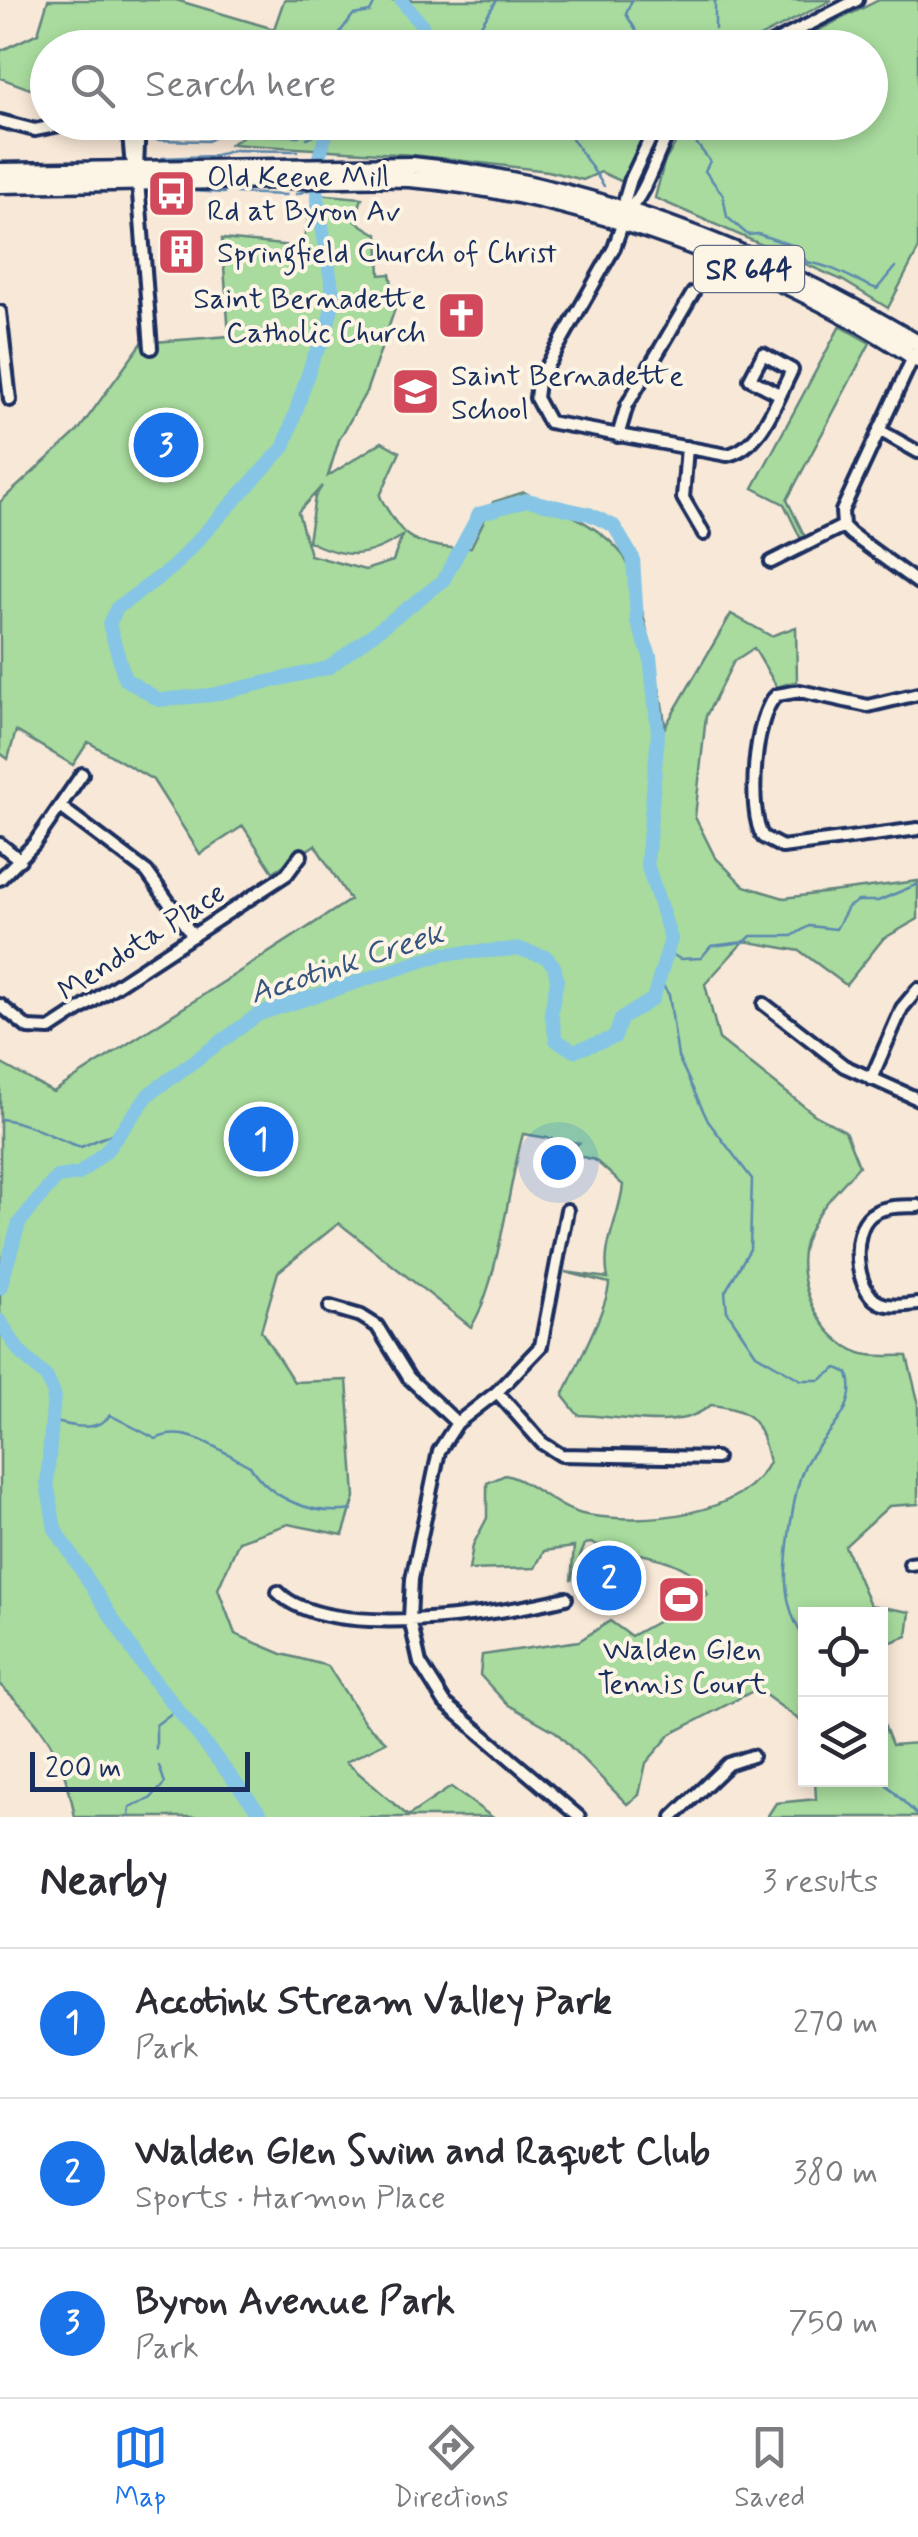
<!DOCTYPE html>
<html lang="en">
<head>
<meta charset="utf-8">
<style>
	body { margin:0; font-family:Mynerve,sans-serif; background:#f2f2f3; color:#2b2b33 }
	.controls { position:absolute; right:30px; bottom:30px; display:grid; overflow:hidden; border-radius:0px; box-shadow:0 5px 15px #0003 }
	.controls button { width:90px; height:90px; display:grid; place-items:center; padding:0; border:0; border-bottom:2px solid #e1e1e2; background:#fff; color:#2b2b33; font:50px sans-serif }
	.scale { position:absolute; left:30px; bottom:25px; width:220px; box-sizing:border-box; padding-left:10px; border:5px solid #1b2f5e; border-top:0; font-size:28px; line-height:35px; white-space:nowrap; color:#1b2f5e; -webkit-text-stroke:8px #fcf5e5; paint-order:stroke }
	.you { position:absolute; left:558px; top:1162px; width:35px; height:35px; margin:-25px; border:8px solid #fff; border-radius:50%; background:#1a73e8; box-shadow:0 0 0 15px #1a73e833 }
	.badge { display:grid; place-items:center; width:65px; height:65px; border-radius:50%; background:#1a73e8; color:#fff; font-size:32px; font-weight:700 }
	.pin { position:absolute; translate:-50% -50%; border:5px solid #fff; box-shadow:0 2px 10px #0006 }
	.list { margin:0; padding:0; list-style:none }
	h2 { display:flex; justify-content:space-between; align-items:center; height:130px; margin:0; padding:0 40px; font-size:42px }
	h2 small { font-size:32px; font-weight:400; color:#7c7c81 }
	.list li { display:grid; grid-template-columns:65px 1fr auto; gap:30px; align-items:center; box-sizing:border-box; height:150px; padding:0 40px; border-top:2px solid #e1e1e2 }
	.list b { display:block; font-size:38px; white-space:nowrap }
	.list p { margin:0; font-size:32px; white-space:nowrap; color:#7c7c81 }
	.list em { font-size:32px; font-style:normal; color:#7c7c81 }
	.icon { flex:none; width:55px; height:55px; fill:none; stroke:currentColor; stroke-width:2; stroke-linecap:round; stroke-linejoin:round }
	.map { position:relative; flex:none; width:918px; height:1817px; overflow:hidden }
	.search { position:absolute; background:#fff; box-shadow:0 5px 15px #0003; left:30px; right:30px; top:30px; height:110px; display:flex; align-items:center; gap:25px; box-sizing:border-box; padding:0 35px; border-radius:55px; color:#7c7c81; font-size:38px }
	.sheet { height:580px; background:#fff }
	nav { display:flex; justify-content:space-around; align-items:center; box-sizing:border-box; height:140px; border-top:2px solid #e1e1e2; background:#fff; font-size:28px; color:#7c7c81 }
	nav a { display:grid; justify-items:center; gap:5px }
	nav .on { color:#1a73e8 }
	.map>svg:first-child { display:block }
	.green { fill:#a8db9d; stroke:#62857e; stroke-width:2.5; fill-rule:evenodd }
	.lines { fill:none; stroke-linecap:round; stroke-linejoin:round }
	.stream { stroke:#5b89b0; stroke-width:2.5 }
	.river { stroke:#86c5e6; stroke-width:14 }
	.minor-casing { stroke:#1b2f5e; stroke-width:18 }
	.major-casing { stroke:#1b2f5e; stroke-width:21 }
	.minor { stroke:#fcf5e5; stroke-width:10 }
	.major { stroke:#fcf5e5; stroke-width:14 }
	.labels { text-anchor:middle; stroke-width:8; stroke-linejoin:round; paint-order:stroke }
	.shield { fill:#fcf5e5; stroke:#5e6a86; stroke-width:2.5 }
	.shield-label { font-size:28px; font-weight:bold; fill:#1b2f5e }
	.poi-label { font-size:30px; fill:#1b2f5e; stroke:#fcf5e5; text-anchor:start }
	.street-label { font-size:30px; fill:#1b2f5e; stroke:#fcf5e5 }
	.water-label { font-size:32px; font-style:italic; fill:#365480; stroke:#fcf5e5 }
</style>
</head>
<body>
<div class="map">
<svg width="918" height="1817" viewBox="0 0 918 1817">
	<rect width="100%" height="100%" fill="#f8e8d7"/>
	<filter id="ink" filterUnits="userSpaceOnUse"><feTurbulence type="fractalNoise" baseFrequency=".01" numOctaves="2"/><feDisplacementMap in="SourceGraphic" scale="20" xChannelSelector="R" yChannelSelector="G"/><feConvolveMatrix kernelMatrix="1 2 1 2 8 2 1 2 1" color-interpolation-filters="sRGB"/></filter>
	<g filter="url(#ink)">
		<path class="green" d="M48 0H176L274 29 284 0H832L740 47 48 48 47 84 30 89 0 78V51L38 33Z
			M879 0H918V250L888 308 842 280 655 198 664 163 687 123 870 122V48L785 47Z
			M251 123V122L648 123 623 182 601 172 583 180 548 171 413 155 231 144 249 132Z
			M317 194 362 198 355 221 378 235 380 275 390 274 396 306 366 392 339 440 328 476 382 442 400 452 380 496C386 509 399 529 407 535 419 545 457 551 471 547L493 502 524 492C557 509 599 524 622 554 636 570 664 701 665 727L731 614 771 636 796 627 797 681 777 687 754 648 734 661 706 716 695 817 715 857 744 886 784 898 918 881V919L883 939 846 985 800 951 744 941 705 984 719 1039 815 1115 845 1131 859 1166C838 1190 815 1211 805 1242 793 1281 821 1340 860 1353 873 1358 893 1355 907 1356L918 1401V1504L889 1506 845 1546 870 1605 910 1612 907 1636 881 1646 880 1614H806L805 1724 757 1689 671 1734 646 1763 639 1795 627 1804 556 1732 507 1704 480 1675 482 1655 579 1641 610 1621 631 1636 691 1603 678 1608 672 1598 687 1592 693 1603 708 1595C693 1554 628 1555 591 1543L585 1544 571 1581 574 1547 544 1551 535 1568 469 1570 473 1545 487 1518V1483L505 1475C535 1482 554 1509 587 1515 643 1524 741 1518 769 1462 759 1421 755 1410 711 1405 676 1434 621 1415 578 1415L563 1396C575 1368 608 1307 609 1283L565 1272 608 1278C601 1246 619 1219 623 1185L595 1160 567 1153 579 1143 523 1134C507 1190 499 1283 471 1327L339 1223 278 1272 261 1331 294 1382 347 1380 355 1497 343 1535 288 1524 239 1541 218 1589 235 1634 282 1654 328 1666 365 1723 386 1742 346 1762 408 1816 451 1787 492 1817H75C64 1757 46 1726 0 1685V1063L53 1092 350 900 315 845 273 872 243 826 200 854 153 780 88 742 73 765 16 731 8 759 0 753V502L78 431 142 343 229 336 222 239 302 247 311 205 313 220 322 233ZM322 486 315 497 308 541C347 560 367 558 402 536L393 561 365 570 310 555 298 512Z
			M840 326 870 343 787 500 805 537 801 539 784 504 753 488Z
			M615 1554 619 1567 630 1566 635 1587 620 1592 622 1602 609 1606 606 1598 592 1602 580 1563Z
			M881 1717 892 1745 918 1743V1817H767L776 1803 816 1799 815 1780H880Z"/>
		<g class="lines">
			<path class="stream" d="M632 0 626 14 640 37 639 48
				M715 29V0
				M717 35V48
				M283 47 284 48
				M419 47V48
				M328 48 353 15 370 12 376 0
				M449 48 479 28 497 0
				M494 122 507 134
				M561 122 604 186
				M683 126 710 161 705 171 723 195 727 217 748 235 758 234 794 246 807 262C836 267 849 278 877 289L895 267
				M307 138 328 130
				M156 140 208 141 231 127 264 135 299 136
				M162 158 212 156 235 150 298 151
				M176 190 224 193
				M236 193 286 195
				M296 194 318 187
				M668 952 680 959 701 958 711 946 745 942 751 936H792L809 926 836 929 848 907 858 901H878L918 884
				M660 981 669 995 678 1057 708 1121 752 1179 750 1249 725 1292 727 1311 756 1354 801 1380H820L837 1368 848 1373C860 1409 825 1433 808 1460 794 1480 785 1557 786 1582 787 1603 794 1624 806 1641
				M0 1119C29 1122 52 1138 81 1147L123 1129
				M52 1421C70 1426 97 1433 110 1415L156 1439C187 1423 225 1454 250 1466 271 1500 314 1516 352 1510
				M156 1749V1725L177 1709
				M880 1778 918 1816
				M129 1817 130 1807 150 1799 165 1783 159 1766"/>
			<path class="river" d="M401 0 422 25 419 48
				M0 1288 19 1223 57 1177 79 1174 106 1151 149 1094 259 1014 443 954 519 949 546 957 554 966 557 980 551 1012 556 1040 574 1051 615 1037 621 1019 653 999 671 939 647 864 658 733 650 656 637 621 633 558 614 526 589 514 527 500 479 514 443 581 328 668 211 695 159 700 125 679 109 624 117 608 172 568 284 447 314 356 324 340 334 300 317 194 319 157 330 122
				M0 1321 19 1351 47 1378 54 1394 47 1483 55 1529 143 1666 263 1817"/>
			<defs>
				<path id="minor" d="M763 48 857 0
					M0 121 35 130 75 122
					M128 122 131 157 137 168 151 348
					M658 122 631 179 625 199 627 210 614 248 538 382 536 398 549 422 727 455C762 448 777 399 792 370L763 354 750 379 779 394
					M137 168 139 122
					M627 210C646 198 659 145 674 122
					M0 312 10 400
					M915 353 842 511 843 526 851 534 918 583
					M879 430 918 452
					M618 436 627 405 693 293
					M687 447 683 498 704 534
					M771 562 843 526
					M918 694 868 706 800 691 777 695C754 713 747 813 763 837L782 847 918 829
					M62 808 147 872 193 936
					M0 844 20 860
					M0 879 34 844 82 774
					M764 1004 844 1066 918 1099
					M0 1005 28 1028 50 1029 287 874 301 855
					M871 1079 902 1008 918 989
					M918 1206C902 1207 884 1205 871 1215 850 1232 855 1289 878 1302 890 1308 905 1305 918 1304
					M567 1210 541 1346 497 1392 457 1423 439 1451 412 1579 410 1619 420 1663 445 1703 579 1817
					M330 1307 361 1316 377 1326 409 1378 457 1423
					M497 1392 542 1443 561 1455 716 1458
					M910 1564 918 1563
					M278 1592C326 1642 503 1614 566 1598
					M673 1817 728 1764 752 1756"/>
				<path id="major" d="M0 171 412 165C593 183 762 251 918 343
					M0 185C96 183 192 181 288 180 328 180 369 177 409 179 573 192 782 268 918 360"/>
			</defs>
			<use href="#minor" class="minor-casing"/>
			<use href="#major" class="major-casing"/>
			<use href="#minor" class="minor"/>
			<use href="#major" class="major"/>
		</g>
	</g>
	<defs>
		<symbol id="bus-square" viewBox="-11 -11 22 22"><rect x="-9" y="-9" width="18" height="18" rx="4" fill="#d1495b" stroke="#fcf5e5"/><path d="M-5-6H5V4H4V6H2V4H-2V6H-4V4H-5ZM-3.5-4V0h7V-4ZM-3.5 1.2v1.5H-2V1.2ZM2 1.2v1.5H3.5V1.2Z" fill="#fff"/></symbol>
		<symbol id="building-square" viewBox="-11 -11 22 22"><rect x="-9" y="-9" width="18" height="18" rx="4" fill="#d1495b" stroke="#fcf5e5"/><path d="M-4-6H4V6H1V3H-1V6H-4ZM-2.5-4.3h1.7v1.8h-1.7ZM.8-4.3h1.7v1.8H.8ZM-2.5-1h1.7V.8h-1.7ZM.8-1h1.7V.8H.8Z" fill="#fff"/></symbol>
		<symbol id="church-square" viewBox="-11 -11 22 22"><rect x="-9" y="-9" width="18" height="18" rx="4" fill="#d1495b" stroke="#fcf5e5"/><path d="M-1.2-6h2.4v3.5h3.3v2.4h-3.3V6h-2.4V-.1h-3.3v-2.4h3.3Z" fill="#fff"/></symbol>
		<symbol id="school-square" viewBox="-11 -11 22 22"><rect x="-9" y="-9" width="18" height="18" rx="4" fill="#d1495b" stroke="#fcf5e5"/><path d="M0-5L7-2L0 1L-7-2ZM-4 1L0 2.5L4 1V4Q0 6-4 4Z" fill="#fff"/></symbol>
		<symbol id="stadium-square" viewBox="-11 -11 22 22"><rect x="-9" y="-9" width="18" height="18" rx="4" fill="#d1495b" stroke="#fcf5e5"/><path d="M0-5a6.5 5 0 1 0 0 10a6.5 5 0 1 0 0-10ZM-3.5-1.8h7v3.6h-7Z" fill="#fff"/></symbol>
	</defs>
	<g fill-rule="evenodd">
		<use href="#bus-square" x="144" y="166" width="55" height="55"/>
		<use href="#building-square" x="154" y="224" width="55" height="55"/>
		<use href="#church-square" x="434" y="288" width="55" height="55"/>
		<use href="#school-square" x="388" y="364" width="55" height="55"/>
		<use href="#stadium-square" x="654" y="1572" width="55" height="55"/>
	</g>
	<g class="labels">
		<rect class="shield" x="694" y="246" width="110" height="46" rx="8"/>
		<g class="shield-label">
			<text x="749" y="279">SR 644</text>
		</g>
		<g class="poi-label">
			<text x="207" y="186">Old Keene Mill<tspan x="207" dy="34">Rd at Byron Av</tspan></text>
			<text x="217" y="262">Springfield Church of Christ</text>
			<text x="426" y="308" text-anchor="end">Saint Bernadette<tspan x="426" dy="34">Catholic Church</tspan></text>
			<text x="451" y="385">Saint Bernadette<tspan x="451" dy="34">School</tspan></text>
			<text x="682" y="1659" text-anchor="middle">Walden Glen<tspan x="682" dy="34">Tennis Court</tspan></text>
		</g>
		<g class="street-label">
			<text transform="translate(141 941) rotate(-33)" y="10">Mendota Place</text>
		</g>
		<g class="water-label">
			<text transform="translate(346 962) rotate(-18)" y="11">Accotink Creek</text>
		</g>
	</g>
</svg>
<div class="controls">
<button><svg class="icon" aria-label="locate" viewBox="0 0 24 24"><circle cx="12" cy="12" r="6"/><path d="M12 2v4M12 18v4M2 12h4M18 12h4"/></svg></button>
<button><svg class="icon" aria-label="layers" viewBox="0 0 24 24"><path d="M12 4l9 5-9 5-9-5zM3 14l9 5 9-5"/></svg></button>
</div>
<div class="scale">200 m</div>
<div class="you"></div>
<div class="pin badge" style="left:261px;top:1139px">1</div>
<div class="pin badge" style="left:609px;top:1578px">2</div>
<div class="pin badge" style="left:166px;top:445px">3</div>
<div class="search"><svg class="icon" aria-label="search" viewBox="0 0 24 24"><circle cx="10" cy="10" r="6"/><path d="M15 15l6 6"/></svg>Search here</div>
</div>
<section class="sheet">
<h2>Nearby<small>3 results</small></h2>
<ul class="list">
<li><span class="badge">1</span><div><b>Accotink Stream Valley Park</b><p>Park</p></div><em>270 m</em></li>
<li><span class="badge">2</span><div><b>Walden Glen Swim and Raquet Club</b><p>Sports · Harmon Place</p></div><em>380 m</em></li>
<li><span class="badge">3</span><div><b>Byron Avenue Park</b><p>Park</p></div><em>750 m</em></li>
</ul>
</section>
<nav>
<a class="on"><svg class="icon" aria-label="map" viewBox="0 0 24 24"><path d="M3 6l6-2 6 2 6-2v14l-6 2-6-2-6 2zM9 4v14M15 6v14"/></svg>Map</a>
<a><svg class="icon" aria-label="directions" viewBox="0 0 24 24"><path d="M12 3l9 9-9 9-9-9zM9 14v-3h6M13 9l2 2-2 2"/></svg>Directions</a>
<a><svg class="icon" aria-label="saved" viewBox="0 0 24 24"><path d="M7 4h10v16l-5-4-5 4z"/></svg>Saved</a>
</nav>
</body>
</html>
